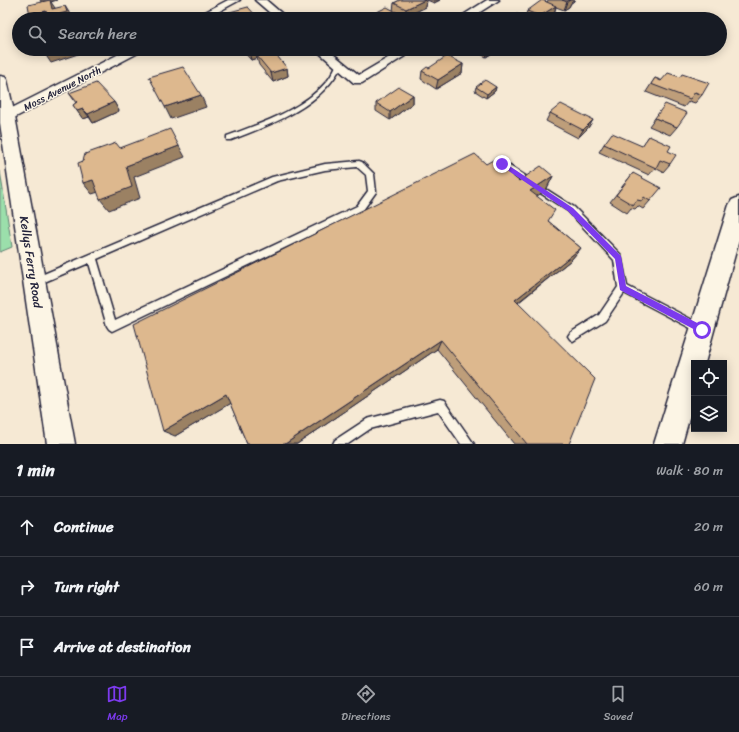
<!DOCTYPE html>
<html lang="en">
<head>
<meta charset="utf-8">
<style>
	body { margin:0; font-family:Sriracha,sans-serif; background:#20242c; color:#f1f3f6 }
	.controls { position:absolute; right:12px; bottom:12px; display:grid; overflow:hidden; border-radius:0px; box-shadow:0 2px 10px #0003 }
	.controls button { width:36px; height:36px; display:grid; place-items:center; padding:0; border:0; border-bottom:1px solid #363941; background:#171b24; color:#f1f3f6; font:20px sans-serif }
	.stop { position:absolute; width:12px; height:12px; margin:-9px; border:3px solid #7c3aed; border-radius:50%; background:#fff }
	.stop.end { background:#7c3aed; border-color:#fff; box-shadow:0 1px 4px #0008 }
	.list { margin:0; padding:0; list-style:none }
	h2 { display:flex; justify-content:space-between; align-items:center; height:52px; margin:0; padding:0 16px; font-size:17px }
	h2 small { font-size:13px; font-weight:400; color:#9ea1a6 }
	.list li { display:grid; grid-template-columns:26px 1fr auto; gap:12px; align-items:center; box-sizing:border-box; height:60px; padding:0 16px; border-top:1px solid #363941 }
	.list b { display:block; font-size:15px; white-space:nowrap }
	.list em { font-size:13px; font-style:normal; color:#9ea1a6 }
	.icon { flex:none; width:22px; height:22px; fill:none; stroke:currentColor; stroke-width:2; stroke-linecap:round; stroke-linejoin:round }
	.map { position:relative; flex:none; width:739px; height:444px; overflow:hidden }
	.search { position:absolute; background:#171b24; box-shadow:0 2px 10px #0003; left:12px; right:12px; top:12px; height:44px; display:flex; align-items:center; gap:10px; box-sizing:border-box; padding:0 14px; border-radius:22px; color:#9ea1a6; font-size:15px }
	.sheet { height:232px; background:#171b24 }
	nav { display:flex; justify-content:space-around; align-items:center; box-sizing:border-box; height:56px; border-top:1px solid #363941; background:#171b24; font-size:11px; color:#9ea1a6 }
	nav a { display:grid; justify-items:center; gap:2px }
	nav .on { color:#7c3aed }
	.map>svg:first-child { display:block }
	.green { fill:#9bdfab; stroke:#5e8073 }
	.lines { fill:none; stroke-linecap:round; stroke-linejoin:round }
	.service-casing { stroke:#22223b; stroke-width:3 }
	.minor-casing { stroke:#22223b; stroke-width:3 }
	.tertiary-casing { stroke:#22223b; stroke-width:3 }
	.service { fill:#fcf5e5; fill-rule:evenodd }
	.minor { fill:#fcf5e5; fill-rule:evenodd }
	.tertiary { fill:#fcf5e5; fill-rule:evenodd }
	.wall { fill:#be9e7a; stroke:#22223b }
	.shaded-wall { fill:#9b8163; stroke:#22223b }
	.building { fill:#ddb88e; stroke:#22223b }
	.route { fill:#7c3aed }
	.labels { text-anchor:middle; stroke-width:3; stroke-linejoin:round; paint-order:stroke }
	.far-street-label { font-size:10px; fill:#22223b; stroke:#fcf5e5 }
	.street-label { font-size:12px; fill:#22223b; stroke:#fcf5e5 }
</style>
</head>
<body>
<div class="map">
<svg width="739" height="444" viewBox="0 0 739 444">
	<rect width="100%" height="100%" fill="#f6e9d4"/>
	<filter id="ink" filterUnits="userSpaceOnUse"><feTurbulence type="fractalNoise" baseFrequency=".025" numOctaves="2"/><feDisplacementMap in="SourceGraphic" scale="8" xChannelSelector="R" yChannelSelector="G"/><feConvolveMatrix kernelMatrix="1 2 1 2 8 2 1 2 1" color-interpolation-filters="sRGB"/></filter>
	<g filter="url(#ink)">
		<path class="green" d="M0 171 12 247 0 252Z"/>
		<g class="lines">
			<defs>
				<path id="service" d="M339 63 342 65C321 107 273 124 231 140H227V136C262 123 303 110 328 80 332 75 334 69 337 64Z
					M359 161 362 162 374 174 376 192 363 210 112 331 109 329 107 326 89 263 35 286 32 285 31 282 32 279 272 177 325 164ZM357 167 366 175 368 191 357 206 115 320 97 259 277 181 325 170Z
					M502 161 574 207 621 255 627 286 704 326 706 329 704 332 701 334 698 332 624 293 605 321 576 339 573 341 570 339 568 336 570 333 599 315 618 287 614 260 568 211 499 166 498 164Z
					M440 400 444 401 474 444H461L438 411 370 429 348 444H333L335 440 367 419Z"/>
				<path id="minor" d="M228 0H240L205 19H192Z
					M255 0H266L288 19H277Z
					M487 0H499L469 19H457Z
					M129 49H143L142 51 12 119 7 120 2 119 1 116 2 113Z
					M315 49H327L359 75 403 49H416L362 83H354Z"/>
				<path id="tertiary" d="M0 76 5 77 7 80 15 116 75 444H47L0 123Z
					M739 197V240L705 363H694V401L682 444H654L729 205 732 200Z"/>
			</defs>
			<use href="#service" class="service-casing"/>
			<use href="#minor" class="minor-casing"/>
			<use href="#tertiary" class="tertiary-casing"/>
			<use href="#service" class="service"/>
			<use href="#minor" class="minor"/>
			<use href="#tertiary" class="tertiary"/>
		</g>
		<path class="wall" d="M400 0H427L426 7 405 17 400 14V19H365V18L393 11 394 3Z
			M427 0H440L434 3Z
			M548 0H574V1L571 3 569 7 564 10 556 7 554 14 545 19H509L525 18 527 11 547 2Z
			M236 49H269L270 52 287 68 288 76 273 82 259 65 257 58 251 60 242 50 238 51Z
			M472 49H499L486 57Z
			M463 64 462 73 436 89 421 79 422 71 429 68Z
			M655 78 702 95 695 103 689 101 684 107 646 92Z
			M476 87H496L495 91 486 98 475 91Z
			M69 93 114 102 119 111 93 123 89 117 83 119 73 105 76 103Z
			M413 95V103L390 120 376 111V103Z
			M550 113 593 120 588 128 578 138 546 121Z
			M655 118 677 127 670 135 649 126Z
			M649 136 668 151 670 164 663 172 655 168 649 175 599 152 604 144 642 146Z
			M486 164 519 181 553 176 546 190 536 196 548 221 581 248 571 260 518 303 569 444H514L437 349 297 444H247L230 403 175 436Z
			M633 173 650 201 643 209 638 206 635 209 631 208 627 213 610 202Z"/>
		<path class="shaded-wall" d="M40 0H57L51 2 55 8 57 15 65 6 70 14 72 19H33L30 15 46 11Z
			M425 0H427L426 7 405 17 406 9Z
			M434 0H440L434 3Z
			M568 0H574V1L571 3 569 7 564 10 567 2Z
			M556 6 554 14 545 19H539L540 16Z
			M400 14V19H390Z
			M257 17 258 19H249Z
			M62 49H93L51 63 45 54Z
			M237 49H242V50L238 51Z
			M258 49H269L271 54 257 56V58L251 60 249 52Z
			M488 49H499L486 57Z
			M463 64 462 73 436 89 438 80Z
			M287 68 288 76 273 82 271 73Z
			M496 87 495 91 486 98 487 94Z
			M201 95 206 107 171 119 165 107Z
			M413 95V103L390 120V112Z
			M114 102 119 111 93 123 88 114Z
			M83 109 89 117 83 119 77 111Z
			M593 120 588 128 578 138 583 130Z
			M179 146 185 157 134 177 140 198 109 210 100 199 126 166Z
			M553 176 546 190 524 205 530 191Z
			M93 180 102 191 92 194 83 183Z
			M581 248 571 260 507 311 515 300Z
			M441 340 437 349 297 444H285Z
			M226 394 234 401 175 436 163 431Z"/>
		<path class="building" d="M50 0 52 9 65 6 67 12 48 17 46 11 30 15 28 5Z
			M400 0H425L406 9 394 3Z
			M542 0 556 6 540 16 527 11Z
			M562 0H570L567 2Z
			M248 7 257 17 249 19H204Z
			M387 7 400 14 390 19H366L365 18Z
			M517 14 527 19H509Z
			M341 16 349 19H334Z
			M42 49H62L45 54Z
			M246 49H258L249 52Z
			M273 51 287 68 271 73 257 56Z
			M447 56 463 64 438 80 422 71 427 67 429 68Z
			M183 67 201 95 165 107 149 77Z
			M668 73 680 77 682 74 709 83 702 95 695 92 690 99 651 84 655 78 661 81Z
			M485 80 496 87 487 94 476 87Z
			M96 83 114 102 88 114 83 109 77 111 73 105 77 102 69 93Z
			M399 87 413 95 390 112 376 103Z
			M561 104 593 120 583 130 550 113Z
			M665 104 687 113 677 127 655 118Z
			M170 129 179 146 126 166 132 187 100 199 93 180 83 183 78 163 83 161 85 154 116 143 120 148Z
			M612 133 642 146 649 136 671 146 668 151 676 155 670 164 660 160 656 168 604 144Z
			M475 154 486 164 493 160 519 181 541 166 553 176 530 191 555 210 548 221 581 248 515 300 595 379 569 444H527L441 340 285 444H247L226 394 163 431 134 324Z
			M633 173 661 188 650 201 644 197 642 201 637 200 633 205 616 195Z"/>
	</g>
	<path class="route" d="M502 161 573 208 621 256 626 286 705 327V332H699L620 290 615 259 568 211 500 165V162Z"/>
	<g class="labels">
		<g class="far-street-label">
			<text transform="translate(62 88) rotate(-27)" y="4">Moss Avenue North</text>
		</g>
		<g class="street-label">
			<text transform="translate(31 262) rotate(81)" y="4">Kellys Ferry Road</text>
		</g>
	</g>
</svg>
<div class="controls">
<button><svg class="icon" aria-label="locate" viewBox="0 0 24 24"><circle cx="12" cy="12" r="6"/><path d="M12 2v4M12 18v4M2 12h4M18 12h4"/></svg></button>
<button><svg class="icon" aria-label="layers" viewBox="0 0 24 24"><path d="M12 4l9 5-9 5-9-5zM3 14l9 5 9-5"/></svg></button>
</div>
<div class="stop" style="left:702px;top:330px"></div>
<div class="stop end" style="left:502px;top:164px"></div>
<div class="search"><svg class="icon" aria-label="search" viewBox="0 0 24 24"><circle cx="10" cy="10" r="6"/><path d="M15 15l6 6"/></svg>Search here</div>
</div>
<section class="sheet">
<h2>1 min<small>Walk · 80 m</small></h2>
<ul class="list">
<li><svg class="icon" aria-label="ahead" viewBox="0 0 24 24"><path d="M12 20V5M6 11l6-6 6 6"/></svg><div><b>Continue</b></div><em>20 m</em></li>
<li><svg class="icon" aria-label="right" viewBox="0 0 24 24"><path d="M7 20v-9h11M14 6l5 5-5 5"/></svg><div><b>Turn right</b></div><em>60 m</em></li>
<li><svg class="icon" aria-label="arrive" viewBox="0 0 24 24"><path d="M6 21V4h12l-3 4 3 4H6"/></svg><div><b>Arrive at destination</b></div></li>
</ul>
</section>
<nav>
<a class="on"><svg class="icon" aria-label="map" viewBox="0 0 24 24"><path d="M3 6l6-2 6 2 6-2v14l-6 2-6-2-6 2zM9 4v14M15 6v14"/></svg>Map</a>
<a><svg class="icon" aria-label="directions" viewBox="0 0 24 24"><path d="M12 3l9 9-9 9-9-9zM9 14v-3h6M13 9l2 2-2 2"/></svg>Directions</a>
<a><svg class="icon" aria-label="saved" viewBox="0 0 24 24"><path d="M7 4h10v16l-5-4-5 4z"/></svg>Saved</a>
</nav>
</body>
</html>
